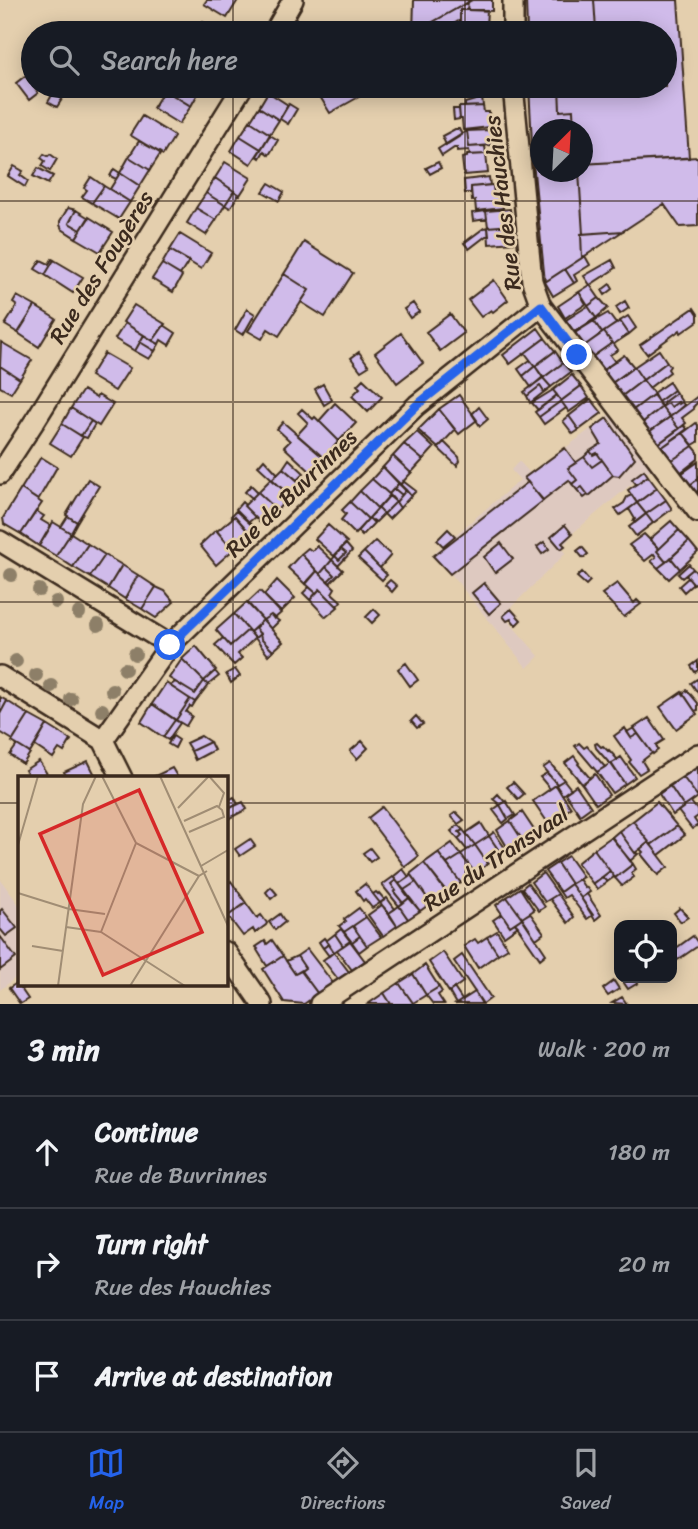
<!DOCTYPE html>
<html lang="en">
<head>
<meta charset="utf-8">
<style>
	body { margin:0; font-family:Sriracha,sans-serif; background:#242831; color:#f1f3f6 }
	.controls { position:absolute; right:21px; bottom:21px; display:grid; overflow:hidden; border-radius:14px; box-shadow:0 4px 18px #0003 }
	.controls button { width:63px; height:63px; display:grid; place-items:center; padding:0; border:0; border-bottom:2px solid #363941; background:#171b24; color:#f1f3f6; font:35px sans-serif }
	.compass { position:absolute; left:530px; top:119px; width:63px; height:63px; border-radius:50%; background:#171b24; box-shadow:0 4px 18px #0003; rotate:24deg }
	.stop { position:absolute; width:21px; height:21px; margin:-16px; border:5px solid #2563eb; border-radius:50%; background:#fff }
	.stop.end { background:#2563eb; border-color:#fff; box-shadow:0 2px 7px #0008 }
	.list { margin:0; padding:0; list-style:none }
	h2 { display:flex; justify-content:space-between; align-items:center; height:91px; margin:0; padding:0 28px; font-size:30px }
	h2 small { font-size:23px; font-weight:400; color:#9ea1a6 }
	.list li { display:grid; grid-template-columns:46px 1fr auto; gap:21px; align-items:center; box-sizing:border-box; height:112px; padding:0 28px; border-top:2px solid #363941 }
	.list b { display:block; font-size:26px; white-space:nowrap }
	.list p { margin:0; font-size:23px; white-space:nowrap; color:#9ea1a6 }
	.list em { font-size:23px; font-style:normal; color:#9ea1a6 }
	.icon { flex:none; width:38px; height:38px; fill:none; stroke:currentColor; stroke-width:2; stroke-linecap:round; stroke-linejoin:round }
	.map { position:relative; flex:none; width:698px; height:1004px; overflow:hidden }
	.search { position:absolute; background:#171b24; box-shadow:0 4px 18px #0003; left:21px; right:21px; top:21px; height:77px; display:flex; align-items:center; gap:18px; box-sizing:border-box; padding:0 24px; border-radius:38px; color:#9ea1a6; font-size:26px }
	.sheet { height:427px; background:#171b24 }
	nav { display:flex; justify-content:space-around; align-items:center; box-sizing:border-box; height:98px; border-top:2px solid #363941; background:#171b24; font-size:19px; color:#9ea1a6 }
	nav a { display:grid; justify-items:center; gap:4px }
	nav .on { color:#2563eb }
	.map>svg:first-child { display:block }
	.built { fill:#dec9c0 }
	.building { fill:#d0bbea; stroke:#3b2a1e; stroke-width:2 }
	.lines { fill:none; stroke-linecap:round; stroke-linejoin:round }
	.street-casing { stroke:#3b2a1e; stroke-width:24 }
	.street { stroke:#e4cfae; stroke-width:19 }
	.tree { fill:#8d7f67 }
	.route { stroke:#2563eb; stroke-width:9 }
	.grid { fill:none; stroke:#3b2a1e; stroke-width:2; stroke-opacity:0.55 }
	.labels { text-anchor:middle; stroke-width:5; stroke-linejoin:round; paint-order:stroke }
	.street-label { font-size:23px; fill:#3b2a1e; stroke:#e4cfae }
	.inset-road { fill:none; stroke:#a08d74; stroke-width:2 }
	.view { fill:#d62828; fill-opacity:0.15; stroke:#d62828; stroke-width:3.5 }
	.inset-edge { fill:none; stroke:#3b2a1e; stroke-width:3.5 }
</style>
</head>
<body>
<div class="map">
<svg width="698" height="1004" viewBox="0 0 698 1004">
	<rect width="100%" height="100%" fill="#e4cfae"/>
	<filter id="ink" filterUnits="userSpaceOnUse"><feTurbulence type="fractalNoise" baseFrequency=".0143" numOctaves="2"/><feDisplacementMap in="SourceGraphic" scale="14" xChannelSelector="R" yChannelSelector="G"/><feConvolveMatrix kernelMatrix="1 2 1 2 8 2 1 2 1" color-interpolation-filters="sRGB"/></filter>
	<g filter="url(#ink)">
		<path class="built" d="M609 415 655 466 628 487 574 532 563 547 565 554 503 615 539 656 527 668 434 553 520 480 511 470 519 461 531 474Z
			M0 879 19 905V975L0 990Z"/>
		<path class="building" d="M207 0H238L227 18 204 4Z
			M414 0H472L413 33Z
			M472 0H492V11L467 10 468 2Z
			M526 0H594L596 30 527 33Z
			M594 0H678L689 158 582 164V130H574L573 110 560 111 559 86H665V33H555L596 30Z
			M468 2 467 10H460V20L443 30 445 33H414Z
			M460 10H487L486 27H460Z
			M203 22 220 33H196Z
			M25 76 38 93 29 100 16 83Z
			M57 86H75L69 96 56 88Z
			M169 86H194L200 90 191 106 166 91Z
			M324 86H371L373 89 330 113 316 90Z
			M529 86H559L560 111 573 110 574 130H540V172H579L583 234H581L582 258 545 282 533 162Z
			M55 90 64 96 57 107 48 102Z
			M164 90 191 106 179 124 153 108Z
			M268 92 288 105 279 120 259 107Z
			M482 98 483 106 465 107V103Z
			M289 104 297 109 288 124 280 119Z
			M483 106 484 112H489L490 127 463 130 462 119H460L459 107Z
			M259 107 279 120 270 134 250 121Z
			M453 109H459L460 119 454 120Z
			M142 116 173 135 174 137 163 155 130 135Z
			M250 121 270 134 261 149 240 136Z
			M455 129H459L462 135 446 145 442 136Z
			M490 130 492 131 493 136 491 139V145L469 147 467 131Z
			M467 131 469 147 485 146 486 154 470 155 469 150 457 151V148H454L442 156 438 149Z
			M270 135 278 140 269 155 264 151 260 158 257 156Z
			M240 136 261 149 251 164 231 151Z
			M139 141 161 153 150 170 129 157Z
			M44 154 48 156 50 154 57 159 50 171 42 166 45 161 41 158Z
			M486 154 488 173 464 175 462 158 467 157V155Z
			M129 157 150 170 140 186 120 173Z
			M698 157V226L680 227 664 204 623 231 583 234 579 172H582V164Z
			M225 162 251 178 240 195 215 178Z
			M438 162 441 168 430 174 426 168Z
			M14 166 23 171 20 175 28 181 25 187 8 176Z
			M38 168 53 176 48 184 33 176Z
			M114 169 120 173 116 179 110 176Z
			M120 173 140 186 130 202 110 189Z
			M91 177 104 186 92 203 82 197 87 190 84 188Z
			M489 177 490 185 471 187V193H465L464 180Z
			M215 178 234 191 225 205 206 193Z
			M269 183 284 192 279 201 263 192Z
			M493 185 494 196 501 195 503 208 476 211 475 200 472 201 471 187Z
			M104 186 130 202 119 219 92 203Z
			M234 191 239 194 230 208 225 205Z
			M206 193 225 205 216 220 196 208Z
			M68 208 76 210 69 223 81 230 76 238 62 229 60 225V221Z
			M196 208 216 220 206 235 187 223Z
			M510 209 512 225 488 227 486 211Z
			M76 210 89 218 81 230 69 223Z
			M486 211 487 219 473 221 472 213Z
			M89 217 113 232 100 252 76 238Z
			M512 225 514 242 489 244 488 227Z
			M488 227 489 236H486L469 249 464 243 484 228Z
			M623 231 585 256 582 258 581 234Z
			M180 234 211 253 201 269 170 250Z
			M304 242 353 273 325 317 301 302 309 290 284 274Z
			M170 250 189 261 180 275 162 264Z
			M585 256 590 265 574 275 577 281 574 283 565 269Z
			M52 259 54 260 45 275 35 269 41 260 49 264Z
			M54 260 83 277 73 293 45 275Z
			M612 260 616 268 590 285 584 276Z
			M162 264 182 276 173 292 152 279Z
			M565 269 574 283 553 296 545 282Z
			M284 274 309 290 279 336 268 329 262 339 248 331Z
			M494 280 508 300 493 312 491 310 481 317 468 300Z
			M610 284 613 289 605 295 602 290Z
			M590 285 599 298 588 306 579 292Z
			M579 292 586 304 565 318 558 306Z
			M17 296 35 306 18 333 5 325 17 306 13 303Z
			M599 298 608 308 596 318 588 306Z
			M625 301 629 308 620 314 616 307Z
			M413 303 419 312 410 318 404 309Z
			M134 305 165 324 153 341 123 322Z
			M35 306 56 319 39 347 18 333Z
			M588 306 596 318 574 332 566 320Z
			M694 308 698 314V321L681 333 680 330 647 354 640 345Z
			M247 309 255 314 243 335 235 330Z
			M608 313 616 324 602 333 594 321Z
			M450 314 464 333 440 351 426 332Z
			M628 316 636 328 629 334 620 321Z
			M594 321 602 333 584 346 575 333Z
			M620 321 629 334 614 344 618 350 610 355 615 362 603 370 592 357 612 343 604 332Z
			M125 323 144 335 135 351 115 339Z
			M164 325 176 333 169 345 161 340 159 344 153 341Z
			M538 328 545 338 510 364 503 355Z
			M604 332 612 343 592 357 584 346Z
			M401 333 423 363 397 383 375 353Z
			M144 335 159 344 155 351 140 342Z
			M545 338 555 351 535 366 525 353Z
			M1 342 32 360 20 379 0 366Z
			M140 342 155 351 149 359 135 351Z
			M659 350 667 362 643 380 634 367Z
			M555 351 563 363 543 378 535 366Z
			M359 352 369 366 361 371 351 358Z
			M104 353 130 368 115 391 90 376Z
			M624 355 634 367 612 383 603 370Z
			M530 360 535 366 523 376 518 369Z
			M667 362 670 366 668 369 670 372 649 388 643 380Z
			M563 363 571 372 551 387 543 378Z
			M0 366 20 379 11 393 0 387Z
			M535 366 543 377 531 387 523 376Z
			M634 367 643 380 622 396 612 383Z
			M572 375 581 386 561 401 553 390Z
			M543 378 551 387 544 392 540 386 527 396 524 392Z
			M363 379 382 397 368 412 352 396 360 388 357 385Z
			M643 380 654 394 633 410 622 396Z
			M669 382 674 390 658 402 653 393Z
			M323 384 332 400 324 405 315 389Z
			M540 386 544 392 530 403 527 396Z
			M581 386 589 398 569 412 561 401Z
			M83 390 96 398 98 395 113 404 99 426 71 408Z
			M553 390 557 395 538 410 532 403Z
			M674 390 676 393 664 402 662 407 658 402Z
			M676 393 682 402 679 404 678 402 671 407 668 403 662 407 664 402Z
			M459 395 477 420 459 434 439 409Z
			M557 395 561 401 539 417 535 412Z
			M653 395 662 407 642 423 633 410Z
			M698 396V402L693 407 694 409 682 418 686 423 679 429 670 417Z
			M591 399 602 413 579 430 569 416Z
			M561 401 566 408 544 424 539 417Z
			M678 402 679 404 682 402 684 405 670 417 662 407 668 403 671 407Z
			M335 403 356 423 339 441 319 421Z
			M479 407 488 419 480 426 472 414Z
			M662 407 670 417 649 432 642 423Z
			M71 408 91 421 81 436 62 424Z
			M302 409 313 419 315 417 339 441 324 458 297 435 308 423 298 413Z
			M439 409 455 430 438 448 418 430Z
			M569 416 579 430 573 434 563 421Z
			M670 417 679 429 658 444 649 432Z
			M607 418 635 458 619 476 613 475 597 453 593 455 590 451 601 444 592 429Z
			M91 421 95 424 87 438 81 436Z
			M283 422 324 458 311 472 284 447 290 441 277 429Z
			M696 423 698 425V442L693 445 683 433Z
			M62 424 83 437 71 456 50 443Z
			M684 425 687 429 661 448 658 444Z
			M417 432 434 448 423 460 404 444Z
			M683 433 693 446 671 461 661 448Z
			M443 443H445L459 457 460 461 457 466 438 448Z
			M404 444 423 460 411 473 393 456Z
			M693 446 698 452V459L680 473 671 461Z
			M565 448 576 463 568 468 577 480 572 484 569 480 543 500 524 478Z
			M590 451 593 455 597 453 602 460 592 467 584 457Z
			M393 456 411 473 400 485 383 467Z
			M41 457 57 467 38 500 21 489Z
			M584 457 592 467 602 460 613 475 589 496 582 487 577 490 572 484 577 480 568 468Z
			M264 459 278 474 272 479 258 466Z
			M289 459 304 473 297 480 283 468Z
			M698 462V479L690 485 681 474Z
			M383 467 399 483 389 494 372 479Z
			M283 468 301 484 290 496 272 479Z
			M644 470 648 476 636 484 632 479Z
			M648 476 657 488 637 503 628 490Z
			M88 479 99 486 77 522 66 515Z
			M271 479 290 496 277 510 258 492Z
			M372 479 390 495 378 509 360 491Z
			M698 479V495L690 485Z
			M403 481 416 491 411 496 400 485Z
			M528 482 543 501 450 574 433 556Z
			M399 483 406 490 402 495 396 490H393Z
			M251 485 258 492 252 498 245 492Z
			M582 487 588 495 584 498 577 490Z
			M657 488 666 500 646 514 637 503Z
			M21 489 42 503 21 534 4 524 3 518Z
			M393 490H396L402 495 396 502 389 494Z
			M406 490 411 496 400 508 396 502Z
			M360 491 378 509 368 519 350 502Z
			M258 492 277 510 270 517 269 515 261 523 244 506Z
			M632 495 637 503 620 515 615 509 624 503 627 497Z
			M389 496 396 502 384 514 378 508Z
			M666 500 672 509 653 523 646 514Z
			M242 502 245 505 244 506 255 517 249 522 236 509Z
			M350 502 368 519 355 534 341 520 346 514 342 510Z
			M396 502 400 508 389 519 384 514Z
			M637 503 646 514 635 523 633 521 635 519 629 509Z
			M378 508 384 514 376 522 373 520 372 521 369 518Z
			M36 511 44 516 41 520 51 526 39 546 21 534Z
			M236 511 255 528 250 533 235 516 233 518 231 516Z
			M646 514 653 523 636 536 629 527Z
			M68 516 77 522 71 533 61 527Z
			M235 516 251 535 233 550 217 531Z
			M369 518 374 523 362 536 357 531Z
			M671 521 679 530 659 549 650 539Z
			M53 522 71 533 56 556 39 546Z
			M328 525 347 542 334 556 315 539Z
			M565 525 572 534 562 543 565 546 561 549 551 537Z
			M448 529 455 536 443 546 437 540Z
			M216 530 233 550 216 565 200 545Z
			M679 530 689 541 666 562 657 551Z
			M71 533 88 544 73 567 56 556Z
			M644 534 659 549 657 551 666 562 658 568 651 561 656 557 654 554 645 561 629 545Z
			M375 541 391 555 380 568 364 552Z
			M689 541 698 552 680 569 671 558Z
			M544 542 549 549 542 554 537 547Z
			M501 543 513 559 495 573 484 557Z
			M88 544 105 555 90 577 73 567Z
			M346 544 352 551 338 566 332 560 335 556 339 560 346 553 341 549Z
			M317 546 332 560 320 574 301 554 308 548 312 551Z
			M582 547 588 554 583 558 577 551Z
			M341 549 346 553 339 560 335 556Z
			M364 552 387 575 382 580 358 558Z
			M301 554 317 571 305 584 288 568Z
			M105 555 122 565 108 588 90 577Z
			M671 558 680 569 669 579 658 568Z
			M332 560 343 570 330 583 328 581 334 575 326 567Z
			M689 564 693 569 682 578 678 574Z
			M122 565 138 575 125 599 108 588Z
			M326 567 334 575 328 581 320 574Z
			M693 569 698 574V581L694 584 686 575Z
			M317 571 335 588 332 593 341 601 337 606 320 589 316 593 306 584Z
			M582 572 590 581 586 585 577 577Z
			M138 575 156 587 142 609 125 599Z
			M688 578 693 584 684 592 679 586Z
			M277 580 295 598 281 612 264 595Z
			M390 580 397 586 392 592 385 585Z
			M484 583 501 603 489 614 472 593Z
			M617 583 634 603 637 600 641 604 624 617 602 594Z
			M156 587 165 591 174 602 156 618 142 609Z
			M309 587 316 593 310 600 303 593Z
			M320 589 338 607 326 617 310 600Z
			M260 591 281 613 274 619 271 615 263 620 247 603Z
			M247 602 263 620 250 632 234 614Z
			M374 609 380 615 372 623 366 617Z
			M511 609 521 620 516 625 511 619 507 621 503 616Z
			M234 614 248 630 230 646 216 630Z
			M271 615 279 621 271 629 263 620Z
			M263 620 283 642 273 651 261 639 260 634 255 628Z
			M255 628 260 634 255 638 250 632Z
			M248 630 255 638 238 654 242 658 234 665 215 645 223 638 230 646Z
			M260 634 261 639 273 651 268 655 255 638Z
			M196 646 216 670 204 681 182 659Z
			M182 659 204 681 195 694 169 678Z
			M698 661V670L695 672 691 666Z
			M406 663 418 680 410 686 398 669Z
			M235 669 240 676 231 683 226 674Z
			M215 671 219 676 208 685 204 681Z
			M697 679 698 680V693L691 683Z
			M204 681 208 685 195 702 170 686 175 682 195 694Z
			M166 683 190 699 176 720 152 704Z
			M687 690 698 703V710L695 711 683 693Z
			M682 692 697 714 676 729 660 707Z
			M0 697 7 701 0 714Z
			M190 699 195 702 192 707 190 706 186 712 192 716 186 726 176 720Z
			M7 701 29 715 13 740 0 732V714Z
			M152 704 175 720 163 737 141 722Z
			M29 715 47 725 30 753 12 742Z
			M416 716 423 724 417 728 411 721Z
			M649 718 664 740 656 745 658 750 653 754 634 728Z
			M175 720 180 723 168 740 163 737Z
			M47 725 71 740 64 752 59 749 53 758 35 746Z
			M625 728 631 738 638 734 652 753 642 761 647 769 639 774 629 762 631 760 614 736Z
			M634 728 638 734 631 738 627 732Z
			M173 736 179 740 175 748 168 744Z
			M201 736 210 742 191 751 186 743Z
			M362 741 368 748 357 759 350 751Z
			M210 742 214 750 195 760 191 751Z
			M579 743 584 748 587 746 605 767 597 772 575 746Z
			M597 743 601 747 603 746 608 751 609 750 618 760 610 764 596 748 595 744Z
			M17 745 30 753 23 764 10 755Z
			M574 756 579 763 578 764 590 778 582 784 565 763Z
			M621 757 635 777 625 784 611 764Z
			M39 761 49 777 30 778 25 770Z
			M88 761 96 777 67 778 64 772Z
			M550 763 564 780 557 784 543 768Z
			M611 763 625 784 612 793 597 772Z
			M698 767V797L683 777Z
			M172 768 178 778H151Z
			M547 773 557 784 550 789 540 777Z
			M595 774 609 795 596 804 582 784Z
			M683 777 698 797 684 807 670 786Z
			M564 780 571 789 562 795 556 785Z
			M513 782 524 794 518 799 507 787Z
			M556 785 571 808 548 823 533 801Z
			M576 785 591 807 580 815 565 793Z
			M670 786 684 807 673 815 659 794Z
			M498 794 505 802 500 805 493 799Z
			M234 797 238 804 226 810V801Z
			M506 801 515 815 508 819 500 805Z
			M243 802 247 809 228 819 226 810Z
			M657 802 677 826 651 845 633 821Z
			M691 802 698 811V816L694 819 698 825 692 829 678 811Z
			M500 805 508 819 503 823 493 810Z
			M382 807 419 856 405 867 368 818Z
			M456 812 464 820 458 824 451 816Z
			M522 812 536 833 523 841 510 821Z
			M510 821 523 841 509 850 497 830Z
			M633 821 649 842 635 853 619 831Z
			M481 823 489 836 475 845 466 833Z
			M458 825 463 830 459 832 462 835 458 839 451 831Z
			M677 826 685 835 659 855 651 845Z
			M463 830 475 845 467 850 458 839 462 835 459 832Z
			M619 831 635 853 638 854 630 861 612 837Z
			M494 832 507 851 502 855 489 836Z
			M489 836 502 855 488 864 475 845Z
			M611 837 633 864 615 878 594 849Z
			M250 839 255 846 240 856 235 849Z
			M649 842 668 867 658 875 641 854 643 852 640 849Z
			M452 843 461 855 447 864 438 853Z
			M475 845 488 864 475 873 461 854Z
			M370 848 377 857 370 862 363 853Z
			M594 849 610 871 593 884 577 863Z
			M438 853 461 883 446 892 424 863Z
			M461 855 475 873 461 883 447 864Z
			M568 856 583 877 571 884 557 863Z
			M424 863 447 892 431 903 410 874Z
			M557 863 571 884 560 892 545 871Z
			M633 864 636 869 631 873 634 877 622 886 615 878Z
			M403 869 409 877 399 884 393 877Z
			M610 871 614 877 607 882 602 877Z
			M543 873 558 894 545 902 531 882Z
			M411 875 416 882 404 890 399 884Z
			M393 877 396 880 391 884 396 891 394 892 403 903 399 906 382 885Z
			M602 877 607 882 597 889 593 883Z
			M579 879 585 888 586 887 590 892 581 898 571 884Z
			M396 880 409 898 403 903 394 892 396 891 391 884Z
			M231 881 246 903 228 916 226 912V885Z
			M416 882 431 903 420 911 404 890Z
			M528 883 545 907 539 911 522 888Z
			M365 884 380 903 372 908 365 899 363 901 356 891Z
			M571 884 593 915 587 919 569 895 564 898 560 892Z
			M271 887 277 894 271 899 266 892Z
			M520 888 534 910 522 918 507 897Z
			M376 892 378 894 379 893 385 900 380 903 373 894Z
			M558 894 574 917 568 923 550 899Z
			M587 894 601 915 595 920 581 898Z
			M507 897 522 918 510 926 496 905Z
			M387 898 395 909 389 913 380 903Z
			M409 898 420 911 408 919 399 906Z
			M246 903 257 918 261 915 267 923 266 925 255 933 253 929 243 936 228 916Z
			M382 905 397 926 383 936 368 915Z
			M399 906 408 919 397 926 389 913Z
			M359 908 366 917 344 932 339 926 346 921 344 919Z
			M680 908 688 917 681 922 674 913Z
			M2 909 17 928 6 936 0 929V911Z
			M530 913 544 933 536 939 522 918Z
			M280 914 285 922 275 930 269 922Z
			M502 914 510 926 515 923 518 926 504 936 493 920Z
			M366 917 381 937 367 946 353 926Z
			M522 918 546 954 540 959 515 923Z
			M353 926 360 936 352 942 344 932Z
			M341 929 350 941 343 946 335 934Z
			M497 931 508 948 498 954 487 937Z
			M335 934 343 946 334 952 326 941Z
			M0 936 16 958 0 970Z
			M360 936 367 946 359 952 352 942Z
			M693 936 698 943V946L676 961 672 951Z
			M487 937 498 954 478 968 464 946 475 939 478 943Z
			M324 938 329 944 323 948 319 942Z
			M272 940 283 956 267 966 257 950 258 949 256 947 265 941 267 944Z
			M350 941 365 961 352 970 337 950Z
			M329 944 334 952 329 956 323 948Z
			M307 949 333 983 318 994 301 971 305 968 297 956Z
			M334 952 349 972 338 979 323 960Z
			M443 952 463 982 449 992 429 962Z
			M462 955 491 998 483 1004 454 961Z
			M283 956 295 974 301 971 318 994 304 1004 284 1002 263 969Z
			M297 956 305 968 295 974 286 961Z
			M425 965 439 987 426 995 413 974Z
			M413 974 426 995 413 1003 399 983Z
			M625 978H634L638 983 628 989 622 980Z
			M614 981 619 989 608 996 603 989Z
			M17 983 28 999 20 1004 9 988Z
			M399 983 413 1003 412 1004H391L384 993Z
			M439 987 442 992 438 995 444 1004H433L426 995Z
			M454 988 462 1000 456 1004 449 992Z
			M475 992 482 1004H456Z
			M384 993 391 1004H368Z
			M622 997 627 1004 612 1003Z"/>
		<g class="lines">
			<defs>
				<path id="street" d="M274 33 293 0
					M513 33V0
					M513 86 532 281 541 306 698 512
					M0 474 36 419 243 86
					M0 541 170 645
					M0 676 103 740
					M103 740 170 645 417 405 541 306
					M103 740 122 778
					M226 952 262 1004
					M320 1004 698 754"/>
			</defs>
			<use href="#street" class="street-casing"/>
			<use href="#street" class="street"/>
		</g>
		<g class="tree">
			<circle cx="11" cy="575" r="7"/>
			<circle cx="39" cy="590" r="7"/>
			<circle cx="56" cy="602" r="7"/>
			<circle cx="79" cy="613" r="7"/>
			<circle cx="98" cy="625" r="7"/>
			<circle cx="135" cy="654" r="7"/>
			<circle cx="16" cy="661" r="7"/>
			<circle cx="125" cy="669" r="7"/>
			<circle cx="36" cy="675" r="7"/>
			<circle cx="51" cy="686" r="7"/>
			<circle cx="112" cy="690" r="7"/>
			<circle cx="71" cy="699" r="7"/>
			<circle cx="102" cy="710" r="7"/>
		</g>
	</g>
	<g class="lines" filter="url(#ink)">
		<path class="route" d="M170 645 417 405 541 306 577 355"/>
	</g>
	<path class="grid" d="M233 0V33M465 0V33M233 86V1004M465 86V1004M0 201H698M0 402H698M0 602H698M0 803H19M226 803H698"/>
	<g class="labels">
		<g class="street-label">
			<text transform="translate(502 203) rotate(-97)" y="8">Rue des Hauchies</text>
			<text transform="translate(101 267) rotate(-58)" y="8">Rue des Fougères</text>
			<text transform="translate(291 493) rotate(-44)" y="8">Rue de Buvrinnes</text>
			<text transform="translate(496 858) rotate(-34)" y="8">Rue du Transvaal</text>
		</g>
	</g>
	<g transform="translate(18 776)">
		<rect width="210" height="210" fill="#e4cfae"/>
		<path class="inset-road" d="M84 0 118 67 181 100M142 0 210 150M160 32 191 0 206 17 201 31M166 45 199 30 204 34 206 41 171 56M0 69 20 0M183 90 210 74M0 117 51 133 87 138M48 151 83 156M83 156 167 210M83 156 118 67M14 170 45 175M40 210 65 28 78 0M112 210 181 100 189 95"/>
		<path class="view" d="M121 14 184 156 85 199 22 58Z"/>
		<rect width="210" height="210" class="inset-edge"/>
	</g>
</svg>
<div class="controls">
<button><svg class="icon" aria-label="locate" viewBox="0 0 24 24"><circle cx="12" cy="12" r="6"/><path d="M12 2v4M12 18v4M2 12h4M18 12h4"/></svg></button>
</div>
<svg class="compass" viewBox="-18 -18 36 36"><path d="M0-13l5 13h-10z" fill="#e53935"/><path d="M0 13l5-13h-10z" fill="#9ea1a6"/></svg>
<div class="stop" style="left:170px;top:645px"></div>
<div class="stop end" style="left:577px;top:355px"></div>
<div class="search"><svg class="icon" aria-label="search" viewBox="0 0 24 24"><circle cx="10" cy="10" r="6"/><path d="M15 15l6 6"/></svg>Search here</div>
</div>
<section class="sheet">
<h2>3 min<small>Walk · 200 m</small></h2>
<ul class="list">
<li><svg class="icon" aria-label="ahead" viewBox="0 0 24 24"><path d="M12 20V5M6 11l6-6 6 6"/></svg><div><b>Continue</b><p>Rue de Buvrinnes</p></div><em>180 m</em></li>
<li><svg class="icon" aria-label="right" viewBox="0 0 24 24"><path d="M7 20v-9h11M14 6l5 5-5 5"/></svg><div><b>Turn right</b><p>Rue des Hauchies</p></div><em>20 m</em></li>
<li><svg class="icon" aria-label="arrive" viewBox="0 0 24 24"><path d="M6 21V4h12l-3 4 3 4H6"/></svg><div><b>Arrive at destination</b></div></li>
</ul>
</section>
<nav>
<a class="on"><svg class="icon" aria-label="map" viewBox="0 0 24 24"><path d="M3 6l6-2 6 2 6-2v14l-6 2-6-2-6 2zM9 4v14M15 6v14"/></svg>Map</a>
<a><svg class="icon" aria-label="directions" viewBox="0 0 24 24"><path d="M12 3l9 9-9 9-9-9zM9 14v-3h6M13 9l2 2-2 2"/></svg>Directions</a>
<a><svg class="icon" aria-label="saved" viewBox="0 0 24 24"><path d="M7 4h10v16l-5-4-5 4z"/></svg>Saved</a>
</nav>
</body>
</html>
